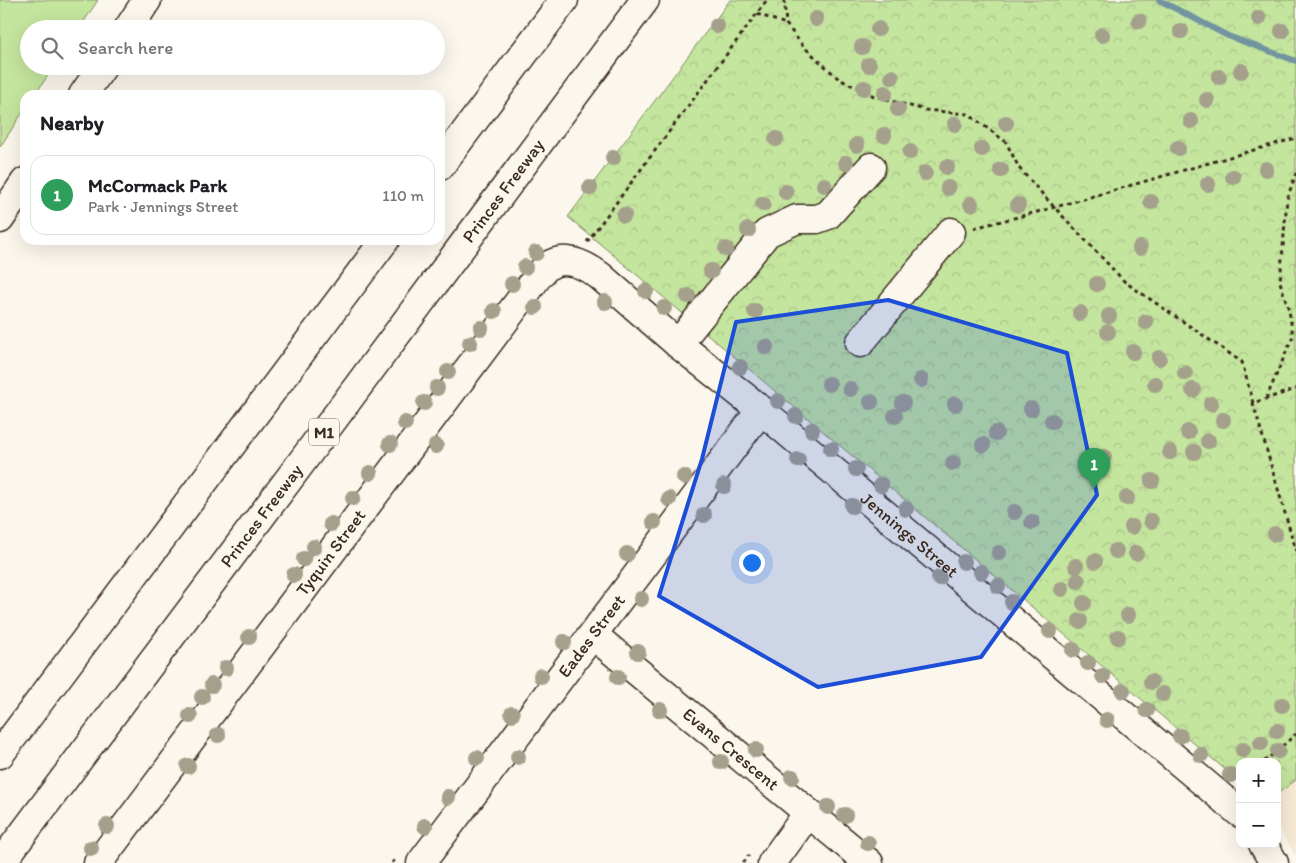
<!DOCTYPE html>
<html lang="en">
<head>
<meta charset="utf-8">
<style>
	body { margin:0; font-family:Itim,sans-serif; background:#f6f6f6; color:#202124 }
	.controls { position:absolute; right:15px; bottom:15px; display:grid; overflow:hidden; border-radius:10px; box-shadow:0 5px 20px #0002 }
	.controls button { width:45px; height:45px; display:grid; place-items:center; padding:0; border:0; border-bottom:1px solid #e0e0e0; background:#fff; color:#202124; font:25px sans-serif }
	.you { position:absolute; left:751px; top:562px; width:18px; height:18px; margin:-12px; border:4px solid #fff; border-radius:50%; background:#1a73e8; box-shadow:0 0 0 8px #1a73e833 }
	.badge { display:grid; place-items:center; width:32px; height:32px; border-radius:50%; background:#d93025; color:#fff; font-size:16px; font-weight:700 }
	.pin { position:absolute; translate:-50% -41px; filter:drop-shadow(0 1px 2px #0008) }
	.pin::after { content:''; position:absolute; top:26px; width:18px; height:15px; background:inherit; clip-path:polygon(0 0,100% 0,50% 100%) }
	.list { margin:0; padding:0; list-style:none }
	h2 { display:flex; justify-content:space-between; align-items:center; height:65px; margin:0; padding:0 20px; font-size:21px }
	h2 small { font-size:16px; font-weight:400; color:#757577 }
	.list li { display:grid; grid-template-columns:32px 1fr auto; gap:15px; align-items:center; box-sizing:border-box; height:80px; margin:0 10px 10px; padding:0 10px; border:1px solid #e0e0e0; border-radius:15px }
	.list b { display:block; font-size:19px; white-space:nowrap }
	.list p { margin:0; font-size:16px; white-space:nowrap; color:#757577 }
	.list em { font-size:16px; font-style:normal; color:#757577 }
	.icon { flex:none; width:28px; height:28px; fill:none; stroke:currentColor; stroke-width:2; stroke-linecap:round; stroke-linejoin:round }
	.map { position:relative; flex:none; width:1296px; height:863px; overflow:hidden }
	.search { position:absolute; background:#fff; box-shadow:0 5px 20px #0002; left:20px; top:20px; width:425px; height:55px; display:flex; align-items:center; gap:12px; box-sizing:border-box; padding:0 18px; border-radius:28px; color:#757577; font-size:19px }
	.panel { position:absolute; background:#fff; box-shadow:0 5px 20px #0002; left:20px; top:90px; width:425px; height:155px; border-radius:15px }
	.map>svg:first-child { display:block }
	.built { fill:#f7ead5 }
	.green { fill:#c4e59e; stroke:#80885e }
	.forest { fill:url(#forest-crowns); stroke:#80885e }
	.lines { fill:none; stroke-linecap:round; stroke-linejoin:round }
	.stream { stroke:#7194a0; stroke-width:6 }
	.minor-casing { stroke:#3b2a1e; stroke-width:31 }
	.highway-casing { stroke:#3b2a1e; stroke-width:31 }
	.path { stroke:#3b2a1e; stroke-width:3; stroke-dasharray:4 4; stroke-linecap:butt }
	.minor { stroke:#fbf7ec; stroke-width:28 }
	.highway { stroke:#fbf7ec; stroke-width:28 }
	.tree { fill:#a4a08c }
	.marked { fill:#1d4ed8; fill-opacity:0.2; stroke:#1d4ed8; stroke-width:4; stroke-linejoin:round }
	.labels { text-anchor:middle; stroke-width:4.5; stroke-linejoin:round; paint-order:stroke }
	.shield { fill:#fbf7ec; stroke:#75685c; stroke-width:1 }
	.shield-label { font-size:16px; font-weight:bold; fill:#3b2a1e }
	.street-label { font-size:18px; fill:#3b2a1e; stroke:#fbf7ec }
</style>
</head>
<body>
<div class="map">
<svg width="1296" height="863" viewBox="0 0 1296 863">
	<defs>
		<pattern id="forest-crowns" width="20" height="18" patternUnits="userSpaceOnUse" patternTransform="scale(1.25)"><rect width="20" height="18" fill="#c4e59e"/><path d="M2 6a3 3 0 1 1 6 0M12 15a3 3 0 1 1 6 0" fill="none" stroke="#a9c588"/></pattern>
	</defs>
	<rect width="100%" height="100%" fill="#fbf7ec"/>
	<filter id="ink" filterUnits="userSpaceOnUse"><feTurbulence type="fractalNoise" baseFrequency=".02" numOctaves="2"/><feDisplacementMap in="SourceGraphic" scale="10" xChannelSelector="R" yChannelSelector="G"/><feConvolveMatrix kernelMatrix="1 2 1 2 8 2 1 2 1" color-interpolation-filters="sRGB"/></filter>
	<g filter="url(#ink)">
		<path class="built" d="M1296 780V856L1277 825V794Z"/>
		<path class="green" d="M0 0H98L79 29H29V66H54L35 95H25V109L0 147Z"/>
		<path class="forest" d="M730 0H1296V780L1277 794V762H1240V782L568 217Z"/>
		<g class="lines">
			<path class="stream" d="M1159 0 1228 36 1296 61"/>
			<defs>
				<g id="minor">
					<path d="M128 29 147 0"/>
					<path d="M83 95 103 66"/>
					<path d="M0 219 25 182"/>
					<path d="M860 343 951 232"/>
					<path d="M678 344 767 233 797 219H817L828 215 871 167"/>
					<path id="s1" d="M593 635 869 863"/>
					<path d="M1263 844 1274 863"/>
					<path id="s2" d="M98 863 539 275C542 272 545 268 548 266 565 254 585 265 600 276L678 344 761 410 1240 813"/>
					<path id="s3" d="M421 863 761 410"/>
					<path d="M772 863 808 813"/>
				</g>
				<g id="highway">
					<path d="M440 166 564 0"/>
					<path d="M0 754 385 240"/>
					<path id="s4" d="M1 863 298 467 645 0"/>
				</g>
			</defs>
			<use href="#minor" class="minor-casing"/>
			<use href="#highway" class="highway-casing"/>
			<path class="path" d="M784 0 786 24 803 46 839 79 874 96 925 110 968 114 1006 142 1019 168 1054 207 1125 282 1242 362 1253 403 1296 389
				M757 14 786 24
				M974 228 1045 210 1296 138
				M587 242 767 0
				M1266 399 1293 336 1289 310 1280 282 1287 199 1296 173
				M1253 403 1296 551
				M1264 762 1296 734
				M392 863 397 857
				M743 863 749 855"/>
			<use href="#minor" class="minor"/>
			<use href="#highway" class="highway"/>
		</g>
		<g class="tree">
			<circle cx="1259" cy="18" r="8"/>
			<circle cx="816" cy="19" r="8"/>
			<circle cx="1139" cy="21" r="8"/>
			<circle cx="717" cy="26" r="8"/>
			<circle cx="878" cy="29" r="8"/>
			<circle cx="1181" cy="31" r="8"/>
			<circle cx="1282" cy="31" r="8"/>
			<circle cx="1102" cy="35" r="8"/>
			<circle cx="862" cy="47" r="8"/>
			<circle cx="869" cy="65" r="8"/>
			<circle cx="1241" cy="71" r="8"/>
			<circle cx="892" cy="77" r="8"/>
			<circle cx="1219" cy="77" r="8"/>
			<circle cx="864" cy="88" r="8"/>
			<circle cx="885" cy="93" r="8"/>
			<circle cx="1207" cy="100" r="8"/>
			<circle cx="898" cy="109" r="8"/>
			<circle cx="1191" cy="121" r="8"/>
			<circle cx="1006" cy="123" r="8"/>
			<circle cx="955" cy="124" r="8"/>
			<circle cx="884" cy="135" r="8"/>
			<circle cx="776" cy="139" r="8"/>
			<circle cx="857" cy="145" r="8"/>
			<circle cx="1178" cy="148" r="8"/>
			<circle cx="982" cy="149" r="8"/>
			<circle cx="910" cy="152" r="8"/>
			<circle cx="613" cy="158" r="8"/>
			<circle cx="846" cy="163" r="8"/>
			<circle cx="947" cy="167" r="8"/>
			<circle cx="1266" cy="169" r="8"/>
			<circle cx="1001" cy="170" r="8"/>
			<circle cx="925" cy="173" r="8"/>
			<circle cx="1233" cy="177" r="8"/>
			<circle cx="1208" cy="184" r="8"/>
			<circle cx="824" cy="185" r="8"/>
			<circle cx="590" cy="188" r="8"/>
			<circle cx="948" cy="188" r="8"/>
			<circle cx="786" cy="192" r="8"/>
			<circle cx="1151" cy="202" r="8"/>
			<circle cx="763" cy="204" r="8"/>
			<circle cx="971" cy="204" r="8"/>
			<circle cx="1018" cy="205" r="8"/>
			<circle cx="624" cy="215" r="8"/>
			<circle cx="748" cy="230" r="8"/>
			<circle cx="1140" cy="248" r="8"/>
			<circle cx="726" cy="249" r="8"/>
			<circle cx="536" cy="253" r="8"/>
			<circle cx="525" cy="267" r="8"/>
			<circle cx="711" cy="271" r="8"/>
			<circle cx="512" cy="284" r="8"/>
			<circle cx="1097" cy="284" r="8"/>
			<circle cx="646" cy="291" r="8"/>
			<circle cx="688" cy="296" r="8"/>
			<circle cx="605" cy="302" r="8"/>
			<circle cx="535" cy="307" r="8"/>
			<circle cx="664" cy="308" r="8"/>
			<circle cx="494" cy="311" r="8"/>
			<circle cx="755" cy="311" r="8"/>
			<circle cx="1080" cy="313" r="8"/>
			<circle cx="1109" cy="316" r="8"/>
			<circle cx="1146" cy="322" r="8"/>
			<circle cx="481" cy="328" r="8"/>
			<circle cx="1108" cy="332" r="8"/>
			<circle cx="470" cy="343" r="8"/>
			<circle cx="766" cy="347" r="8"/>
			<circle cx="1133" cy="352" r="8"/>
			<circle cx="1159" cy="358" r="8"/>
			<circle cx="740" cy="367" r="8"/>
			<circle cx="448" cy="372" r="8"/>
			<circle cx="1185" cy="373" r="8"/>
			<circle cx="921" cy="380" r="8"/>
			<circle cx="829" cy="384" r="8"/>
			<circle cx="1155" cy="384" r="8"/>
			<circle cx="437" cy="388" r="8"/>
			<circle cx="850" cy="389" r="8"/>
			<circle cx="1193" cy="390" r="8"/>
			<circle cx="778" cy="401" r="8"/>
			<circle cx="871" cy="402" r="8"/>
			<circle cx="424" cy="403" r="8"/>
			<circle cx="903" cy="403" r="8"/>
			<circle cx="955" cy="404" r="8"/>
			<circle cx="1211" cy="404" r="8"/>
			<circle cx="1031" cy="409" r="8"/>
			<circle cx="796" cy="416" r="8"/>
			<circle cx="895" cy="416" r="8"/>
			<circle cx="1223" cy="420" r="8"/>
			<circle cx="1052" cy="421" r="8"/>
			<circle cx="405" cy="423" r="8"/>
			<circle cx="812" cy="430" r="8"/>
			<circle cx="1188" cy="432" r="8"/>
			<circle cx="996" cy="433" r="8"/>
			<circle cx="1208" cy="441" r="8"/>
			<circle cx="390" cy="444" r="8"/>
			<circle cx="983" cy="445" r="8"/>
			<circle cx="436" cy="446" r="8"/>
			<circle cx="831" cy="449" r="8"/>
			<circle cx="1170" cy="452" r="8"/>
			<circle cx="1194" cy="452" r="8"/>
			<circle cx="1104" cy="457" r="8"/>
			<circle cx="798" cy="460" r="8"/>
			<circle cx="953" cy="463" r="8"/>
			<circle cx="856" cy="469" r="8"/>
			<circle cx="370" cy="473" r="8"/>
			<circle cx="684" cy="477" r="8"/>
			<circle cx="1152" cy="481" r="8"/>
			<circle cx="881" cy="485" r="8"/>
			<circle cx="724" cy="486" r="8"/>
			<circle cx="353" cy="498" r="8"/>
			<circle cx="1127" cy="498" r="8"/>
			<circle cx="669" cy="499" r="8"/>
			<circle cx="852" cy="506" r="8"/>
			<circle cx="906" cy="509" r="8"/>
			<circle cx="1014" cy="512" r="8"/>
			<circle cx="704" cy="515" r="8"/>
			<circle cx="1151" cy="521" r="8"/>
			<circle cx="654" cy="522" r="8"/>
			<circle cx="1032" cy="522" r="8"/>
			<circle cx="331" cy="524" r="8"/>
			<circle cx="1132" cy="527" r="8"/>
			<circle cx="1275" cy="534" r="8"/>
			<circle cx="314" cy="547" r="8"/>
			<circle cx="1116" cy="551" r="8"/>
			<circle cx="999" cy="553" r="8"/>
			<circle cx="1136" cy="553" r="8"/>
			<circle cx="627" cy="554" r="8"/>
			<circle cx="304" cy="559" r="8"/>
			<circle cx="1095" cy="561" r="8"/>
			<circle cx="964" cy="562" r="8"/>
			<circle cx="1076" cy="566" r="8"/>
			<circle cx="981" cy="572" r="8"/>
			<circle cx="294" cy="575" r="8"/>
			<circle cx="939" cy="578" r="8"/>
			<circle cx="1078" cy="581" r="8"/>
			<circle cx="998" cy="586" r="8"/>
			<circle cx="1062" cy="589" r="8"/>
			<circle cx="641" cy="599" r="8"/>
			<circle cx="1012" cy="602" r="8"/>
			<circle cx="1084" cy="603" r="8"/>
			<circle cx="1128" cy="615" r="8"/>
			<circle cx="1080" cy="621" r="8"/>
			<circle cx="1050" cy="631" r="8"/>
			<circle cx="249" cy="637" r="8"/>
			<circle cx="1118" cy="637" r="8"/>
			<circle cx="564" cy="642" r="8"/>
			<circle cx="1073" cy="650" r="8"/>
			<circle cx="638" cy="652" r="8"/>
			<circle cx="1088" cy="663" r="8"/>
			<circle cx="226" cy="668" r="8"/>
			<circle cx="541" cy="676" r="8"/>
			<circle cx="1103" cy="676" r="8"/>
			<circle cx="618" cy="677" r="8"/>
			<circle cx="1151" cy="682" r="8"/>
			<circle cx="212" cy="685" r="8"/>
			<circle cx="1123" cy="691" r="8"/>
			<circle cx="1163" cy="694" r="8"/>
			<circle cx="202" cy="697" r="8"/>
			<circle cx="1282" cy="705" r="8"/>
			<circle cx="660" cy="710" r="8"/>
			<circle cx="1147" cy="710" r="8"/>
			<circle cx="512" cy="714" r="8"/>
			<circle cx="190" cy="716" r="8"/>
			<circle cx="1107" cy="720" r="8"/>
			<circle cx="1277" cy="731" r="8"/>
			<circle cx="218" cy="735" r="8"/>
			<circle cx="1180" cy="736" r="8"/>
			<circle cx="1261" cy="743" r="8"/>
			<circle cx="756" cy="750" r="8"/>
			<circle cx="1243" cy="750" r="8"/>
			<circle cx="1278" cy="751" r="8"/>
			<circle cx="1201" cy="755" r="8"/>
			<circle cx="518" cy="757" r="8"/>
			<circle cx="477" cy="758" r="8"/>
			<circle cx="721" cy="762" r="8"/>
			<circle cx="188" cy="766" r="8"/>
			<circle cx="1230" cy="775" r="8"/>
			<circle cx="792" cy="777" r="8"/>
			<circle cx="448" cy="797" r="8"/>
			<circle cx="828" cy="807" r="8"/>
			<circle cx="845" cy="815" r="8"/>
			<circle cx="107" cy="826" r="8"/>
			<circle cx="425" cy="826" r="8"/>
			<circle cx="868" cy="843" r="8"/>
			<circle cx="91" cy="848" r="8"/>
		</g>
	</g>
	<path class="marked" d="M888 300 1067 353 1097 495 981 657 818 687 659 596 702 459 736 322Z"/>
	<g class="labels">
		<rect class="shield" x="309" y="418.5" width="30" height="27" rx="4"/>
		<g class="shield-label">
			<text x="324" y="438">M1</text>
		</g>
		<g class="street-label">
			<text dy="6" stroke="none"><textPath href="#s4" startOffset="839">Princes Freeway</textPath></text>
			<text dy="6" stroke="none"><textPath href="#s4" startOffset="434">Princes Freeway</textPath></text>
			<text dy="6" stroke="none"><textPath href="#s2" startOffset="1208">Jennings Street</textPath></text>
			<text dy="6" stroke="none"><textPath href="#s2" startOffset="388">Tyquin Street</textPath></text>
			<text dy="6" stroke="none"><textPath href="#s3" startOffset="284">Eades Street</textPath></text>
			<text dy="6" stroke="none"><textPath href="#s1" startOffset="179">Evans Crescent</textPath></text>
		</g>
	</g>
</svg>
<div class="controls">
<button>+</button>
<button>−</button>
</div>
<div class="you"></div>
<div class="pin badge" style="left:1094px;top:489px;background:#2e9e5b">1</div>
<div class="search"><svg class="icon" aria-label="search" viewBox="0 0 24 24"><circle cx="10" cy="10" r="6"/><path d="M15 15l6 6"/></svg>Search here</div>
<section class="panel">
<h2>Nearby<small></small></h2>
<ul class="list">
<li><span class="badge" style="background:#2e9e5b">1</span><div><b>McCormack Park</b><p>Park · Jennings Street</p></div><em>110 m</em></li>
</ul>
</section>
</div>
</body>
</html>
